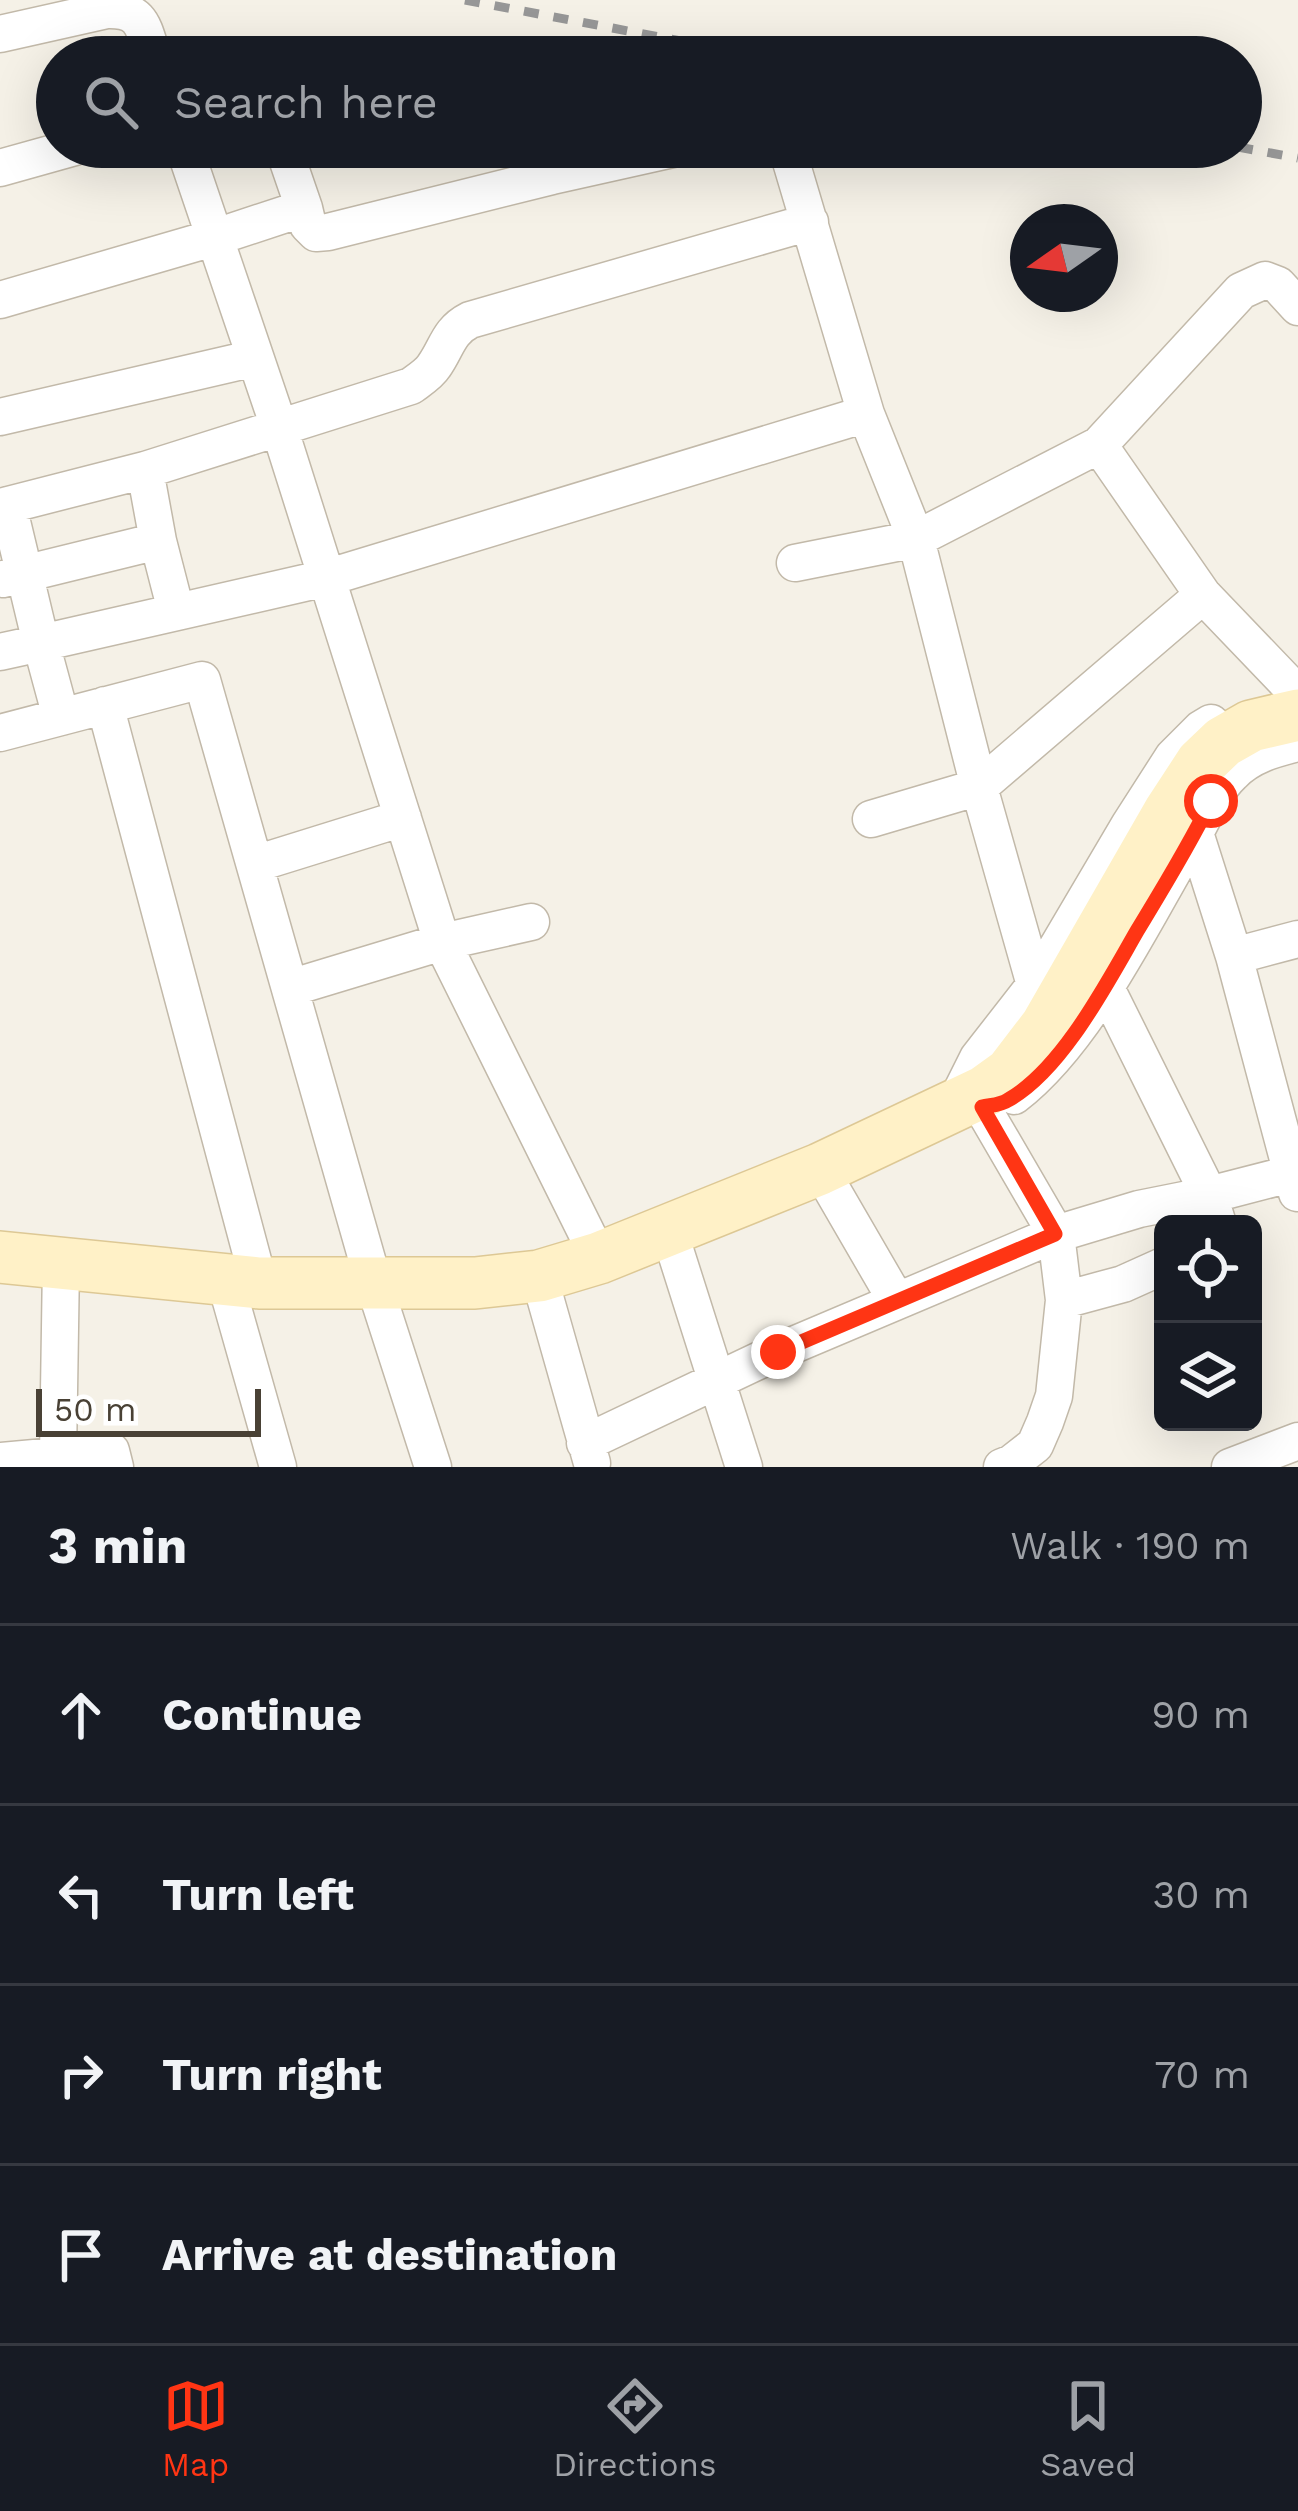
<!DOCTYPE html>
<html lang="en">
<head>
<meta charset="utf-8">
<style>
	body { margin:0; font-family:"Work Sans",sans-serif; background:#20242c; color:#f1f3f6 }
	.controls { position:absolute; right:36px; bottom:36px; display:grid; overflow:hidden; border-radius:18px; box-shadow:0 12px 48px #0002 }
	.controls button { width:108px; height:108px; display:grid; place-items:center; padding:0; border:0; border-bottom:3px solid #363941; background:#171b24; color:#f1f3f6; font:60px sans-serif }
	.compass { position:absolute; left:1010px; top:204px; width:108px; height:108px; border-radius:50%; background:#171b24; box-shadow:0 12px 48px #0002; rotate:256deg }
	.scale { position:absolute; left:36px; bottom:30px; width:225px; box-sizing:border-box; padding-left:12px; border:6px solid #494135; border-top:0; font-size:33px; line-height:42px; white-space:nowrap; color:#494135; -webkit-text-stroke:9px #fff; paint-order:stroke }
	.stop { position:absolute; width:36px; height:36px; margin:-27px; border:9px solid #ff3514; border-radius:50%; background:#fff }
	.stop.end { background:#ff3514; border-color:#fff; box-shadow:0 3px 12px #0008 }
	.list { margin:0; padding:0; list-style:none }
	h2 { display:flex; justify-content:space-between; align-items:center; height:156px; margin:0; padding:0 48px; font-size:51px }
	h2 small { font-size:39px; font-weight:400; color:#9ea1a6 }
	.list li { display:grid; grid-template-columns:78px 1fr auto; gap:36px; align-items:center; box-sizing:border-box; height:180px; padding:0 48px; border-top:3px solid #363941 }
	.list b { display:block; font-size:45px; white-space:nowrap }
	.list em { font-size:39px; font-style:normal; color:#9ea1a6 }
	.icon { flex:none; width:66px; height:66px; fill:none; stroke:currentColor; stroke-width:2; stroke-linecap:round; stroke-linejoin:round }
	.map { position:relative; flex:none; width:1298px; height:1467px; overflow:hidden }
	.search { position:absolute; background:#171b24; box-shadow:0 12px 48px #0002; left:36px; right:36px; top:36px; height:132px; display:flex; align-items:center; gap:30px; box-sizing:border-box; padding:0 42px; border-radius:66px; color:#9ea1a6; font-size:45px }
	.sheet { height:876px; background:#171b24 }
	nav { display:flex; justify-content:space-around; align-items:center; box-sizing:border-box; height:168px; border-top:3px solid #363941; background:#171b24; font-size:33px; color:#9ea1a6 }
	nav a { display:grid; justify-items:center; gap:6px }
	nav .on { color:#ff3514 }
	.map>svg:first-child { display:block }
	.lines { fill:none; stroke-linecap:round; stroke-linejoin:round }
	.street-casing { stroke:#c2b9a9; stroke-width:39 }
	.secondary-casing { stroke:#ddc895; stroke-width:54 }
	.street { stroke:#fff; stroke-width:36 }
	.secondary { stroke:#fff1c7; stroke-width:51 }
	.rail { stroke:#979797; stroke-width:9; stroke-dasharray:15 15; stroke-linecap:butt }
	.route { stroke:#ff3514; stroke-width:15 }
</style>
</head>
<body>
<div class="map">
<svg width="1298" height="1467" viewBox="0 0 1298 1467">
	<rect width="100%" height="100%" fill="#f5f1e7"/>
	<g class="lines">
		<defs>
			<path id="street" d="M0 34 107 10C143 9 143 27 153 57
				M184 147 279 427 442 942 599 1258
				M283 147 304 208
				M783 147 789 155 866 414 916 539 979 787 1035 985
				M0 168 75 147
				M0 300 213 238 304 208 308 225 316 233 328 232 552 176 682 147
				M0 417 255 358
				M1099 445 1241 291 1265 280 1278 285 1298 307
				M145 470 411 386C419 380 429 374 434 366 447 348 448 331 470 320L810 222
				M8 505 41 643 326 578 866 414
				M0 507 145 470 158 541 3 579
				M158 541 176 611
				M795 563 916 539 1099 445 1203 595 979 787 871 819
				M1203 595 1296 692
				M0 652 41 643 61 717
				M105 705 259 1283
				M0 733 202 680 374 1284 433 1467
				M1195 833 1234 956 1297 1193
				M255 864 403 818
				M1234 956 1298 939
				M1105 986 1209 1195 1218 1224
				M290 988 442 942 531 922
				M1014 1096C1086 1041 1142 923 1188 845 1203 821 1212 793 1232 774 1250 755 1274 749 1298 743
				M962 1106H954L978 1058 1035 985 1130 824 1173 757 1201 729 1211 723
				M982 1107 1056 1234 1064 1300 1054 1396 1045 1422 1035 1445 1012 1463 1002 1467
				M820 1169 896 1300
				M669 1231 744 1467
				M539 1276 592 1463
				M225 1280 278 1467
				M1064 1300 1123 1284 1163 1266
				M585 1443 777 1352 1056 1234 1139 1209 1209 1195 1298 1172
				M58 1456 61 1264
				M0 1461 111 1451 115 1467
				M1230 1467 1298 1441"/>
			<path id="secondary" d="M0 1257 259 1283H475L539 1276 599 1258 820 1169 985 1091 1010 1073 1046 1026 1169 812 1201 763 1223 742 1251 726 1298 715"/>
		</defs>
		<use href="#street" class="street-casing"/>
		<use href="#secondary" class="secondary-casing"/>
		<use href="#street" class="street"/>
		<use href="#secondary" class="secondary"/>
		<path class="rail" d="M465 0 765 57
			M1238 147 1298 158"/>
	</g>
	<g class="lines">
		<path class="route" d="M778 1352 1055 1234 982 1107C991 1105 1001 1105 1008 1100 1062 1070 1107 983 1137 931 1163 888 1189 846 1211 801"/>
	</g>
</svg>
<div class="controls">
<button><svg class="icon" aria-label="locate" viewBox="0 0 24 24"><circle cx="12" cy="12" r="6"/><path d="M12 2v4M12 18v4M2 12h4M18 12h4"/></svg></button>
<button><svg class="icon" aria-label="layers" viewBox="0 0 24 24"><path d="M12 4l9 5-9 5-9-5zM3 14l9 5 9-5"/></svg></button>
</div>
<svg class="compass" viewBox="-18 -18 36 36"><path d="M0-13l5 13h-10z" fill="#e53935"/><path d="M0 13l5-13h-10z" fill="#9ea1a6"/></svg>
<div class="scale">50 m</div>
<div class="stop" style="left:1211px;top:801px"></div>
<div class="stop end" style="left:778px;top:1352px"></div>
<div class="search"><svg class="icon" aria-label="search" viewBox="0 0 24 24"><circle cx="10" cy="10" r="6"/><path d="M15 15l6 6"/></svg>Search here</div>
</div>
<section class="sheet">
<h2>3 min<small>Walk · 190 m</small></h2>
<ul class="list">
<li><svg class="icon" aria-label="ahead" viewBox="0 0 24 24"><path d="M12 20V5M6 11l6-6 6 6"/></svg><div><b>Continue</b></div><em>90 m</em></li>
<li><svg class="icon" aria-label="left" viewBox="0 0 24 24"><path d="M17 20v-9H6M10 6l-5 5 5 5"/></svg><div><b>Turn left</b></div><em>30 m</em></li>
<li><svg class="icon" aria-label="right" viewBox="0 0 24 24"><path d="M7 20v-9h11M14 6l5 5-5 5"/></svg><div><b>Turn right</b></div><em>70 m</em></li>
<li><svg class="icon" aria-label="arrive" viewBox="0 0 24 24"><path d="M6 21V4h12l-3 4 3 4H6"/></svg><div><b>Arrive at destination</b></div></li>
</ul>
</section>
<nav>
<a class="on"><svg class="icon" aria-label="map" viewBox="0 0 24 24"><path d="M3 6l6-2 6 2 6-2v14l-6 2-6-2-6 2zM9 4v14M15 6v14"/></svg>Map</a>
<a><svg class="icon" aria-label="directions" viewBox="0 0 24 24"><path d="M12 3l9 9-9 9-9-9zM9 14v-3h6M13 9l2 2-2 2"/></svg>Directions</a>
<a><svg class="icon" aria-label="saved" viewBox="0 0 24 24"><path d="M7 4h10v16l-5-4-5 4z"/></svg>Saved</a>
</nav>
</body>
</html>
